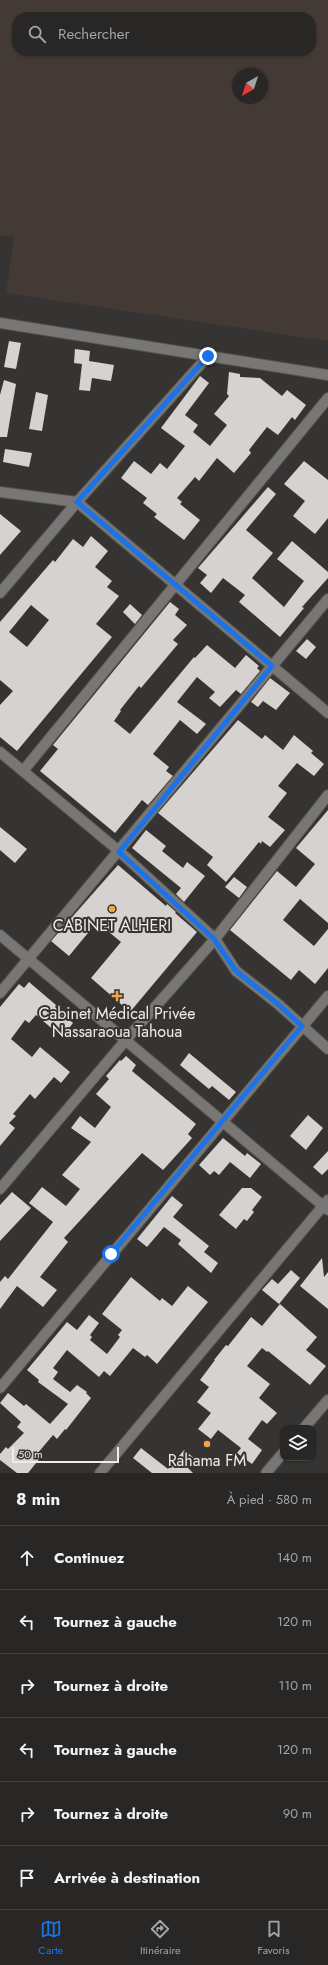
<!DOCTYPE html>
<html lang="fr">
<head>
<meta charset="utf-8">
<style>
	body { margin:0; font-family:Jost,sans-serif; background:#302f2e; color:#f1f3f6 }
	.controls { position:absolute; right:12px; bottom:12px; display:grid; overflow:hidden; border-radius:8px; box-shadow:0 1px 3px #0004 }
	.controls button { width:36px; height:36px; display:grid; place-items:center; padding:0; border:0; border-bottom:1px solid #444443; background:#282726; color:#f1f3f6; font:20px sans-serif }
	.compass { position:absolute; left:232px; top:68px; width:36px; height:36px; border-radius:50%; background:#282726; box-shadow:0 1px 3px #0004; rotate:219deg }
	.scale { position:absolute; left:12px; bottom:10px; width:107px; box-sizing:border-box; padding-left:4px; border:2px solid #efedec; border-top:0; font-size:11px; line-height:14px; white-space:nowrap; color:#efedec; -webkit-text-stroke:3px #363432; paint-order:stroke }
	.stop { position:absolute; width:12px; height:12px; margin:-9px; border:3px solid #1a73e8; border-radius:50%; background:#fff }
	.stop.end { background:#1a73e8; border-color:#fff; box-shadow:0 1px 4px #0008 }
	.list { margin:0; padding:0; list-style:none }
	h2 { display:flex; justify-content:space-between; align-items:center; height:52px; margin:0; padding:0 16px; font-size:17px }
	h2 small { font-size:13px; font-weight:400; color:#a5a5a7 }
	.list li { display:grid; grid-template-columns:26px 1fr auto; gap:12px; align-items:center; box-sizing:border-box; height:64px; padding:0 16px; border-top:1px solid #444443 }
	.list b { display:block; font-size:15px; white-space:nowrap }
	.list em { font-size:13px; font-style:normal; color:#a5a5a7 }
	.icon { flex:none; width:22px; height:22px; fill:none; stroke:currentColor; stroke-width:2; stroke-linecap:round; stroke-linejoin:round }
	.map { position:relative; flex:none; width:328px; height:1473px; overflow:hidden }
	.search { position:absolute; background:#282726; box-shadow:0 1px 3px #0004; left:12px; right:12px; top:12px; height:44px; display:flex; align-items:center; gap:10px; box-sizing:border-box; padding:0 14px; border-radius:16px; color:#a5a5a7; font-size:15px }
	.sheet { height:436px; background:#282726 }
	nav { display:flex; justify-content:space-around; align-items:center; box-sizing:border-box; height:56px; border-top:1px solid #444443; background:#282726; font-size:11px; color:#a5a5a7 }
	nav a { display:grid; justify-items:center; gap:2px }
	nav .on { color:#1a73e8 }
	.map>svg:first-child { display:block }
	.built { fill:#433a35; fill-rule:evenodd }
	.building { fill:#d5d2d0; fill-rule:evenodd }
	.lines { fill:none; stroke-linecap:round; stroke-linejoin:round }
	.minor-casing { stroke:#545250; stroke-width:12 }
	.minor { stroke:#787776; stroke-width:10 }
	.route { stroke:#1a73e8; stroke-width:5 }
	.poi-dot { fill:#f4a344; stroke:#363432; stroke-width:1.5 }
	.labels { text-anchor:middle; stroke-width:4; stroke-linejoin:round; paint-order:stroke }
	.poi-label { font-size:16px; fill:#efedec; stroke:#363432 }
</style>
</head>
<body>
<div class="map">
<svg width="328" height="1473" viewBox="0 0 328 1473">
	<rect width="100%" height="100%" fill="#363432"/>
	<path class="built" d="M0 0H328V341L6 293 14 237 0 235ZM17 17H311V51H17ZM238 74H262V98H238Z"/>
	<path class="building" d="M9 341 21 343 16 369 4 367Z
		M75 349 90 351 89 361 114 365 111 381 92 378 90 391 79 390 82 364 74 363Z
		M229 372 240 374V377L260 378 282 396 287 390 306 405 295 420 292 417 278 435 267 427 249 450 251 453 234 473 217 458 199 481 195 477 177 498 182 502 180 504 200 520 184 540 154 517 157 514 143 503 147 498 121 478 134 461 151 474 160 463 167 469 185 446 161 428 200 376 209 383 185 415 198 425 193 432 210 446 227 425 214 414 229 396 227 394Z
		M4 380 16 384 7 437H0V395Z
		M36 392 48 395 42 431 29 429Z
		M5 449 32 453 29 467 3 462Z
		M304 461 328 480V518L315 534 293 516 305 501 284 484Z
		M268 487 276 494 246 530 273 553 252 578 284 607 304 581 277 559 292 541 328 572V578L302 607 304 608 280 637 239 602 245 595 223 578 211 593 200 583 207 575 198 568Z
		M0 514 21 531 0 555Z
		M91 536 108 551 95 567 112 581 107 587 119 596 96 624 112 637 17 751 0 737V705L13 691 0 680V622L53 560 55 562 73 539 83 547ZM31 605 49 620 27 647 9 632Z
		M170 602 179 609 175 615 187 625 173 640 178 644 141 688 139 686 120 710 121 711 114 721 130 734 194 657 195 658 207 645 235 668 246 655 259 666 257 668 260 671 241 694 236 690 220 707 209 698 215 692 197 677 177 702 206 724 197 734 180 720 153 754 169 767 166 771 173 776 148 805 142 800 115 833 40 771 58 749 53 745Z
		M130 604 142 615 135 624 123 612Z
		M307 639 316 647 306 659 296 651Z
		M270 678 290 693 276 710 263 701 258 707 251 702Z
		M238 720 262 739 265 735 283 750 294 735 313 751 311 753 324 764 314 776 297 763 278 786 287 793 268 817 285 830 270 847 262 841 261 844 259 842 226 882 207 865 213 857 158 813Z
		M328 810V923L300 899 283 920 314 946 328 929V968L315 984 299 970 291 980 230 930 277 871 296 887 315 864 296 848Z
		M0 827 27 849 15 863 0 850Z
		M146 830 166 846 162 851 183 868 187 862 205 876 184 902 176 894 181 888 132 848Z
		M118 865 166 906 167 904 176 912 175 913 197 932 130 1012 91 978 121 942 97 922 69 956 51 941Z
		M234 877 247 887 239 898 225 887Z
		M29 982 56 1005 55 1007 73 1023 62 1037 36 1015 29 1023 25 1020 11 1039 32 1057 40 1047 70 1072 61 1083 54 1077 35 1099 30 1094 13 1114 16 1116 9 1123 15 1128 0 1146V1007L19 984 24 988Z
		M189 1053 236 1092 229 1100 212 1086 209 1089 180 1065Z
		M126 1056 136 1065 132 1071 196 1124 188 1134 192 1138 163 1170 142 1153 64 1238 68 1242 40 1277 57 1290 43 1307 17 1286 0 1309V1282L5 1276 8 1279 53 1222 29 1203 42 1187 66 1206 80 1189 62 1175 91 1142 71 1128 80 1116 95 1128 111 1107 96 1094 109 1079 106 1076 120 1060 121 1061Z
		M308 1115 323 1128 306 1150 290 1136Z
		M223 1138 245 1156 247 1153 261 1164 250 1178 230 1162 219 1175 214 1171 210 1175 199 1165Z
		M328 1151V1169L322 1175 313 1167Z
		M242 1188H251L262 1197 252 1210 254 1212 247 1221 244 1219 236 1229 219 1215Z
		M12 1192 31 1208 0 1241V1205Z
		M172 1196 183 1205 173 1217 209 1246 204 1252 218 1263 211 1273 178 1244 181 1240 164 1227 147 1247 137 1239Z
		M322 1258 324 1277 328 1272V1309L300 1286Z
		M291 1270 300 1278 279 1304 262 1290 272 1279 278 1284Z
		M131 1277 160 1301 162 1298 172 1306 188 1286 208 1302 157 1364 147 1355 145 1357 133 1348 110 1376 104 1371 99 1377 67 1350 53 1368 58 1372 53 1379 70 1392 77 1385 87 1392 86 1393 91 1398 66 1430 65 1429 57 1439 53 1435 37 1454 41 1457 28 1473H17L0 1460V1454L6 1447 8 1449 24 1433 17 1427 21 1422 0 1403 8 1393 24 1406 26 1404 50 1424 68 1404 38 1382 39 1380 27 1370 67 1322 77 1330 89 1315 99 1323 90 1335 92 1337 90 1340 107 1354 120 1337 118 1335 122 1330 102 1314Z
		M280 1304 317 1337 306 1350 326 1366 310 1385 268 1351 267 1352 262 1348 247 1366 270 1384 259 1398 277 1413 267 1424 262 1420 248 1439 262 1450 252 1464 237 1453 241 1448 218 1430 211 1439 198 1429 211 1413 197 1402 209 1387 200 1380 215 1360H214L226 1345 228 1346 251 1317 262 1326Z
		M141 1448 168 1469 184 1450 194 1458 187 1467 193 1473H152L133 1458Z"/>
	<g class="lines">
		<defs>
			<path id="minor" d="M0 323 328 375
				M0 492 77 502 328 713
				M0 593 77 502 208 356
				M0 752 119 851 215 939 236 971 278 1004 328 1049
				M23 771 328 398
				M0 935 328 1210
				M0 993 328 599
				M0 1189 125 1041 215 939 328 795
				M0 1388 328 996
				M304 1428 328 1400
				M100 1473 328 1200
				M266 1473 283 1453"/>
		</defs>
		<use href="#minor" class="minor-casing"/>
		<use href="#minor" class="minor"/>
	</g>
	<g class="lines">
		<path class="route" d="M111 1254 302 1026 278 1004 236 971 214 939 119 852 272 666 77 502 208 356"/>
	</g>
	<g class="poi-dot">
		<circle cx="112" cy="909" r="4"/>
		<path d="M115 990h4v4h4v4h-4v4h-4v-4h-4v-4h4z"/>
		<circle cx="207" cy="1444" r="4"/>
	</g>
	<g class="labels">
		<g class="poi-label">
			<text x="112" y="931">CABINET ALHERI</text>
			<text x="117" y="1019">Cabinet Médical Privée<tspan x="117" dy="18">Nassaraoua Tahoua</tspan></text>
			<text x="207" y="1466">Rahama FM</text>
		</g>
	</g>
</svg>
<div class="controls">
<button><svg class="icon" aria-label="layers" viewBox="0 0 24 24"><path d="M12 4l9 5-9 5-9-5zM3 14l9 5 9-5"/></svg></button>
</div>
<svg class="compass" viewBox="-18 -18 36 36"><path d="M0-13l5 13h-10z" fill="#e53935"/><path d="M0 13l5-13h-10z" fill="#a5a5a7"/></svg>
<div class="scale">50 m</div>
<div class="stop" style="left:111px;top:1254px"></div>
<div class="stop end" style="left:208px;top:356px"></div>
<div class="search"><svg class="icon" aria-label="search" viewBox="0 0 24 24"><circle cx="10" cy="10" r="6"/><path d="M15 15l6 6"/></svg>Rechercher</div>
</div>
<section class="sheet">
<h2>8 min<small>À pied · 580 m</small></h2>
<ul class="list">
<li><svg class="icon" aria-label="ahead" viewBox="0 0 24 24"><path d="M12 20V5M6 11l6-6 6 6"/></svg><div><b>Continuez</b></div><em>140 m</em></li>
<li><svg class="icon" aria-label="left" viewBox="0 0 24 24"><path d="M17 20v-9H6M10 6l-5 5 5 5"/></svg><div><b>Tournez à gauche</b></div><em>120 m</em></li>
<li><svg class="icon" aria-label="right" viewBox="0 0 24 24"><path d="M7 20v-9h11M14 6l5 5-5 5"/></svg><div><b>Tournez à droite</b></div><em>110 m</em></li>
<li><svg class="icon" aria-label="left" viewBox="0 0 24 24"><path d="M17 20v-9H6M10 6l-5 5 5 5"/></svg><div><b>Tournez à gauche</b></div><em>120 m</em></li>
<li><svg class="icon" aria-label="right" viewBox="0 0 24 24"><path d="M7 20v-9h11M14 6l5 5-5 5"/></svg><div><b>Tournez à droite</b></div><em>90 m</em></li>
<li><svg class="icon" aria-label="arrive" viewBox="0 0 24 24"><path d="M6 21V4h12l-3 4 3 4H6"/></svg><div><b>Arrivée à destination</b></div></li>
</ul>
</section>
<nav>
<a class="on"><svg class="icon" aria-label="map" viewBox="0 0 24 24"><path d="M3 6l6-2 6 2 6-2v14l-6 2-6-2-6 2zM9 4v14M15 6v14"/></svg>Carte</a>
<a><svg class="icon" aria-label="directions" viewBox="0 0 24 24"><path d="M12 3l9 9-9 9-9-9zM9 14v-3h6M13 9l2 2-2 2"/></svg>Itinéraire</a>
<a><svg class="icon" aria-label="saved" viewBox="0 0 24 24"><path d="M7 4h10v16l-5-4-5 4z"/></svg>Favoris</a>
</nav>
</body>
</html>
